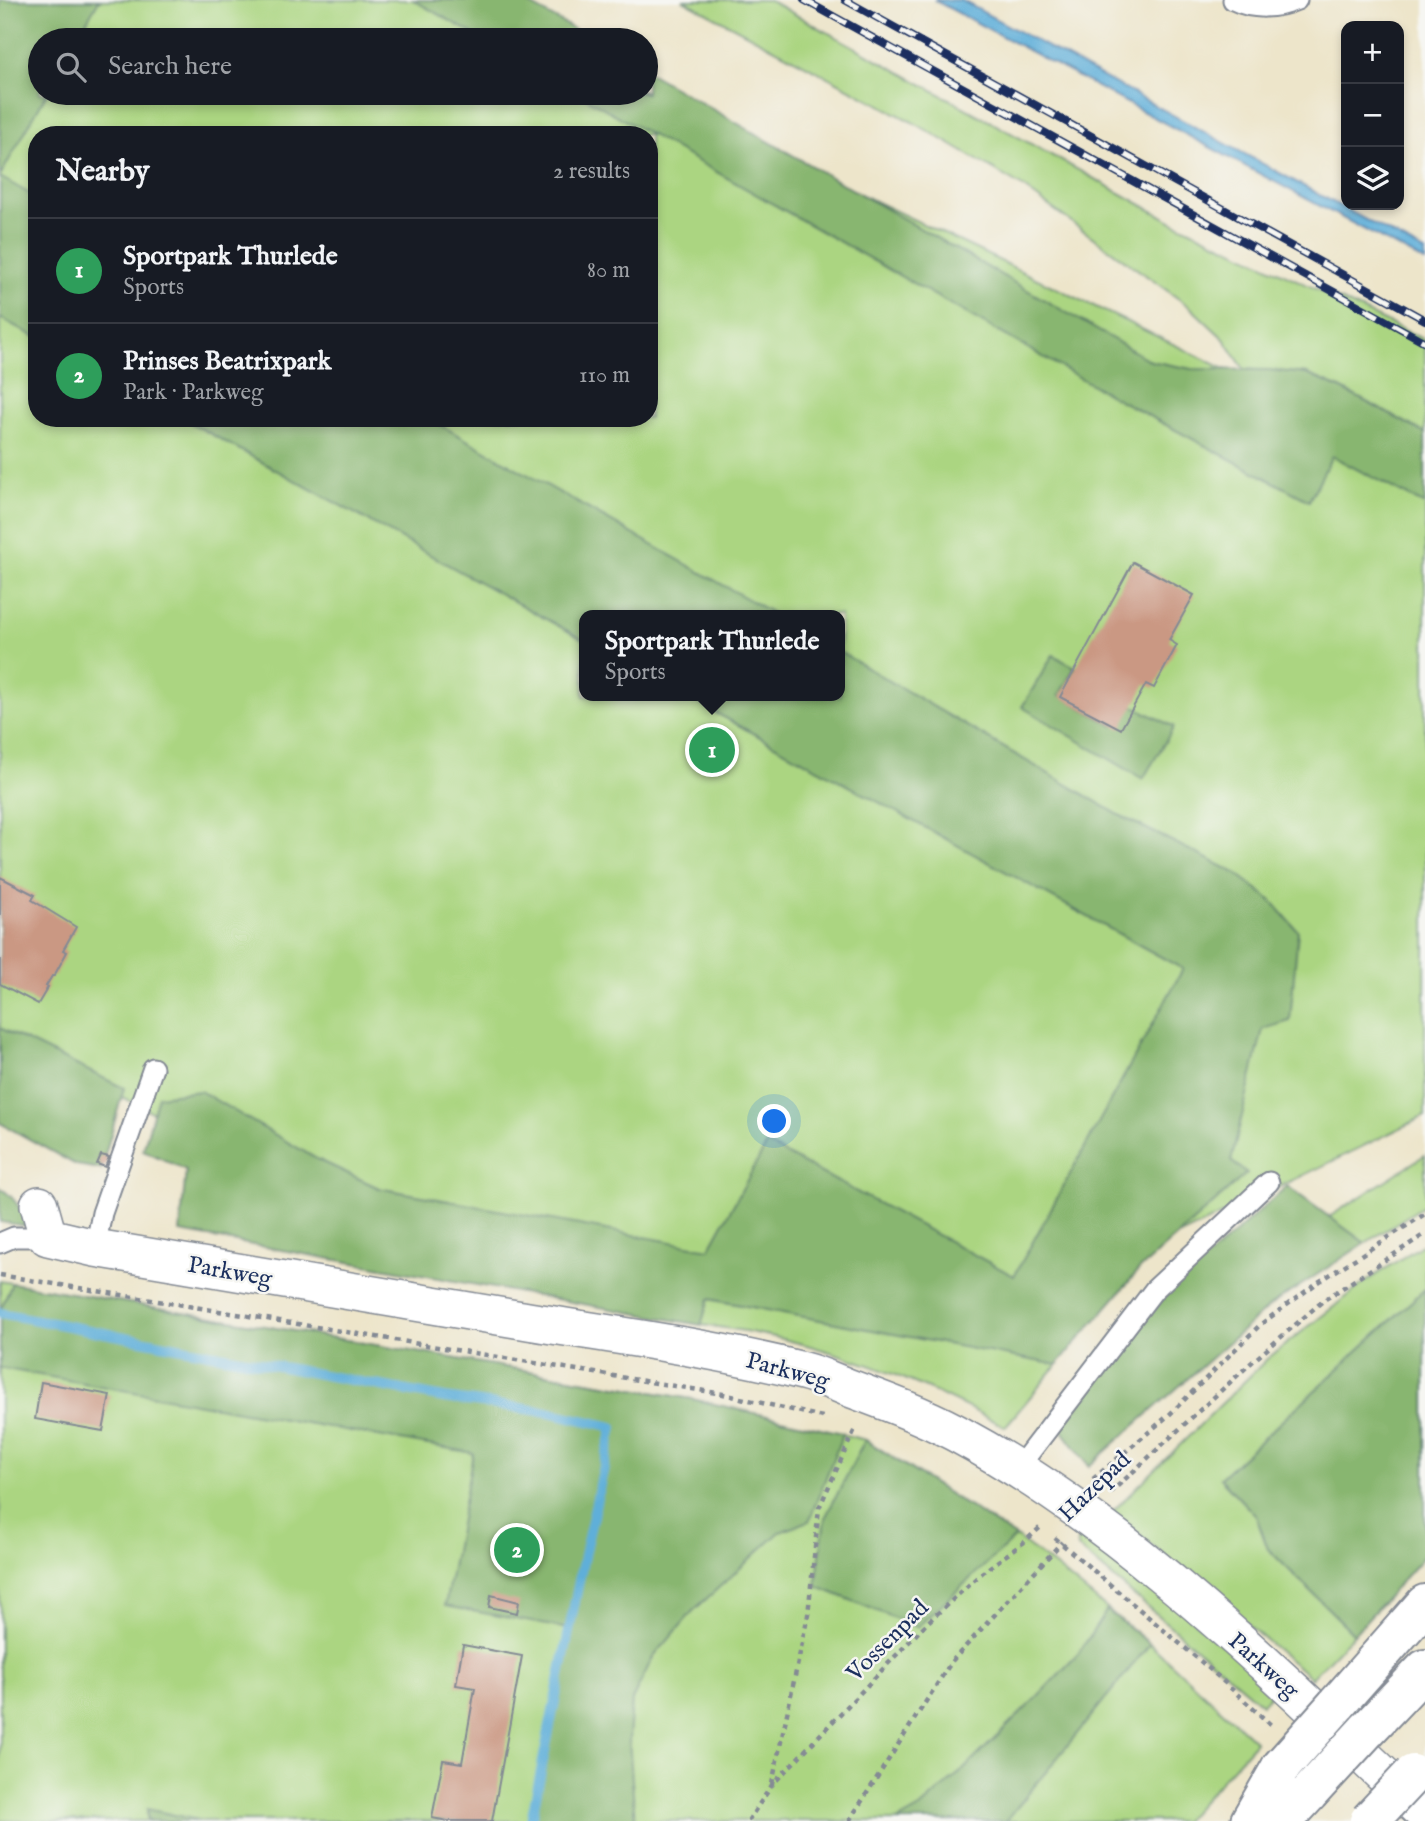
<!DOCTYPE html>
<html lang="en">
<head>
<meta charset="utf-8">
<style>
	body { margin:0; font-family:"IM FELL English",serif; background:#20242c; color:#f1f3f6 }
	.controls { position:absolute; right:21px; top:21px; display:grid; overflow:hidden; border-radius:14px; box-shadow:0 4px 10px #0003 }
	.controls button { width:63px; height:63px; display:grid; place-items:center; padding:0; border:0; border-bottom:2px solid #363941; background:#171b24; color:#f1f3f6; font:35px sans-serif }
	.you { position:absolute; left:775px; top:1122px; width:24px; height:24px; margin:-18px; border:5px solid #fff; border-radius:50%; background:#1a73e8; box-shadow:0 0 0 10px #1a73e833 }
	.badge { display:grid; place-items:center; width:46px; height:46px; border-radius:50%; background:#d1495b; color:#fff; font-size:23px; font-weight:700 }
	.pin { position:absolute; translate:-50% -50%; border:4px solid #fff; box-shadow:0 2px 7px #0006 }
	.popup { position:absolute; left:579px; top:610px; width:266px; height:91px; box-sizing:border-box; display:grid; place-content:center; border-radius:14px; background:#171b24; filter:drop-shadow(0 2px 5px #0005); font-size:23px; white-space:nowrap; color:#9ea1a6 }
	.popup b { font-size:26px; color:#f1f3f6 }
	.popup::after { content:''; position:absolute; left:50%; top:100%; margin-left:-14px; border:14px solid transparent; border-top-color:#171b24 }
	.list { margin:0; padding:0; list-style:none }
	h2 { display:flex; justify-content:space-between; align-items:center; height:91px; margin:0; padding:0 28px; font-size:30px }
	h2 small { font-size:23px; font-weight:400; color:#9ea1a6 }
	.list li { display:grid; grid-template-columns:46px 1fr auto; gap:21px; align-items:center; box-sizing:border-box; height:105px; padding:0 28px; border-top:2px solid #363941 }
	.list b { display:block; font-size:26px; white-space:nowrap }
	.list p { margin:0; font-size:23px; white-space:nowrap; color:#9ea1a6 }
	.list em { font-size:23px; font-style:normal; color:#9ea1a6 }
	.icon { flex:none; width:38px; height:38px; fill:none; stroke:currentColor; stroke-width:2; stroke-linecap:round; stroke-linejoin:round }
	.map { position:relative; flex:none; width:1425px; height:1821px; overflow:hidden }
	.search { position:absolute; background:#171b24; box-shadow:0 4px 10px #0003; left:28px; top:28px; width:630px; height:77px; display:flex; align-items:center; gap:18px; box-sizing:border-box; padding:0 24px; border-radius:38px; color:#9ea1a6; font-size:26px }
	.panel { position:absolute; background:#171b24; box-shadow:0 4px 10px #0003; left:28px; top:126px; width:630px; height:301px; border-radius:28px }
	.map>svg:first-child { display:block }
	.green { fill:#abd581; stroke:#638270; stroke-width:2; fill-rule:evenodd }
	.forest { fill:#88b66f; stroke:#527266; stroke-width:2 }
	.water { fill:#5eafd9; stroke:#3c6f9c; stroke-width:2 }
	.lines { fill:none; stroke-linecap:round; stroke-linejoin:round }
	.stream { stroke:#5eafd9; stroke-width:10 }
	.building { fill:#ca9883 }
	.lane-casing { stroke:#848a94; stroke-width:23 }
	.street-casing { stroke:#848a94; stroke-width:40 }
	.highway-casing { stroke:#848a94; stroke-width:42 }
	.path { stroke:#848a94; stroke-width:4.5; stroke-dasharray:5 5; stroke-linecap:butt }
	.lane { stroke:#fff; stroke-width:19 }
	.street { stroke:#fff; stroke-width:37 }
	.highway { stroke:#fff; stroke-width:38 }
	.rail-casing { stroke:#1b2f5e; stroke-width:8 }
	.rail { stroke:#f6f6f2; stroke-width:5; stroke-dasharray:16; stroke-linecap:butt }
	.highway-bridge-casing { stroke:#848a94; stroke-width:42; stroke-linecap:butt }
	.highway-bridge { stroke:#fff; stroke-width:38 }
	.labels { text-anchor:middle; stroke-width:5; stroke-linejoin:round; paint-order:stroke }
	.street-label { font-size:24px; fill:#1b2f5e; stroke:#f6f6f2 }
</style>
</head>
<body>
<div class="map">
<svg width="1425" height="1821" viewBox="0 0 1425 1821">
	<rect width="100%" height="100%" fill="#f6f6f2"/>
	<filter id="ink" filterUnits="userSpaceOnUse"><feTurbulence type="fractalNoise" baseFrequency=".0143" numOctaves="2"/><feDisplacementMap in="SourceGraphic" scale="14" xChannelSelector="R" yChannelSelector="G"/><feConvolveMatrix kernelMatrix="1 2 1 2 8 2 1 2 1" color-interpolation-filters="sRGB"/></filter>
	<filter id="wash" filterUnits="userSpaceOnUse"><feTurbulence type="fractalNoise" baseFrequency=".00686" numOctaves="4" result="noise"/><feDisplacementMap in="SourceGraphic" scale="28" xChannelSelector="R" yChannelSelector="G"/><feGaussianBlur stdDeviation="1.57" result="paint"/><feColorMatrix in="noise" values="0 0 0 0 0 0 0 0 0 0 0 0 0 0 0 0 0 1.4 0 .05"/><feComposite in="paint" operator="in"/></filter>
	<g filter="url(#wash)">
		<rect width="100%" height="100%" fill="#ede5ca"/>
		<path class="green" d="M0 0H456L540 40H40V93L646 91 1425 465V1116L1016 1315 352 1214 0 1035ZM37 135H649V418H37ZM584 615H840V696H584Z
			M683 0H769L1171 221 1425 340V433L1340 388 1307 374 1244 369 1224 339 1190 307 1021 186 918 125Z
			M1425 1155V1205L1365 1243 1329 1217Z
			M1425 1243V1289L1220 1478 1256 1516 1268 1549 1354 1634 1311 1678 1112 1512 1267 1359 1368 1280Z
			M0 1281 692 1399 866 1440 1016 1537 1052 1564 1150 1644 1256 1742 1184 1821H1006L1051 1764 1004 1821H0Z
			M708 1299 1043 1360 1057 1365 1005 1427C911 1376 808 1336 701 1325Z
			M1092 1534 1275 1690 1262 1704 1078 1548 1077 1541 1084 1535Z"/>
		<path class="forest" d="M0 0H99L76 40H40V93H47L0 176Z
			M413 0H522L593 40H484Z
			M646 71 1151 361 1192 369 1270 370 1307 374 1340 388 1425 433V505L1332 456 1309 501 1121 401 577 93H646Z
			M0 177 37 198V338L0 318Z
			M182 418H428L776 615H584V640Z
			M840 652 1121 816 1236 873 1272 901 1298 931 1290 1021 1263 1029 1231 1161 1247 1173 1139 1270 1057 1365 709 1299 701 1325 180 1232 186 1170 143 1150 158 1096 200 1091 317 1159 379 1188 709 1249 767 1144 1014 1276 1183 969 685 696H840Z
			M1053 655 1075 667 1059 695 1114 726 1128 703 1174 727 1143 779 1022 707Z
			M0 1028 124 1088 101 1169 76 1165 0 1123Z
			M1287 1186 1365 1243 1271 1305 1089 1466 1057 1423 1165 1296Z
			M0 1188C15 1197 22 1210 27 1226L0 1222Z
			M12 1283 692 1399 843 1433 809 1521 780 1532 693 1611 652 1659 632 1700 629 1739 635 1821H531L569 1629 445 1606 473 1453 0 1368V1311Z
			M1425 1289V1555L1354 1634 1268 1549 1256 1516 1220 1478Z
			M865 1440 1016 1537 917 1627 816 1586 825 1518Z
			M1107 1610 1150 1644 1006 1821H897L920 1808 964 1769 1036 1698 1078 1654Z
			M147 1809 202 1821H147Z"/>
		<path class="water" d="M934 0H961L1425 252V262Z"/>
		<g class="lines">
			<path class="stream" d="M0 1313 444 1398 548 1412 613 1427 585 1551 531 1821"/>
		</g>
		<g id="blocks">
			<path class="building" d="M1133 562 1194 595 1169 640 1177 645 1154 688 1146 684 1121 729 1060 697Z
				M0 877 35 895 32 900 76 927 63 950 67 952 54 976H52L46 986 48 987 38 1004 0 984Z
				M101 1155 109 1157 105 1167 97 1164Z
				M41 1382 110 1395 103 1431 35 1419Z
				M491 1595 519 1602 517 1613 489 1607Z
				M463 1645 522 1656 492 1821H448L432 1818 443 1760 462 1763 475 1688 456 1685Z"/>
		</g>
	</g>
	<g filter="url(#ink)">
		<use href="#blocks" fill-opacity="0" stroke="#848a94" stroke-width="2"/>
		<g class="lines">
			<defs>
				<path id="lane" d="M1233 0C1253 10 1276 9 1297 0
					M0 1243 14 1237H48
					M95 1248 102 1213 153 1068
					M1018 1468 1154 1290 1269 1182"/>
				<path id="street" d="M39 1205 48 1237 95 1248C236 1272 376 1296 516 1319 612 1335 709 1347 803 1371 820 1375 836 1383 852 1389 887 1402 922 1415 956 1433 1134 1529 1278 1677 1425 1814"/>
				<path id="highway" d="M1337 1704 1425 1604
					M1366 1731 1425 1669
					M1250 1821 1281 1767
					M1283 1821 1309 1793"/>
			</defs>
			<use href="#lane" class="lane-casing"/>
			<use href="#street" class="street-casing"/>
			<use href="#highway" class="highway-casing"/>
			<path class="path" d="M0 1275 723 1394 827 1418
				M1093 1479 1169 1415 1261 1324 1317 1283 1425 1214
				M1110 1493 1251 1363 1324 1300 1425 1234
				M1055 1538 1211 1670 1271 1725
				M772 1784 808 1615 819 1508 856 1427
				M748 1821 772 1785 928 1622 983 1572 1023 1543 1043 1525
				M849 1821 952 1661 1062 1542"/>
			<use href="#lane" class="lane"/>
			<use href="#street" class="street"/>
			<use href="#highway" class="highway"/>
			<defs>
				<path id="rail" d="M804 0 1425 342
					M845 0 1425 320"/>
			</defs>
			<use href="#rail" class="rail-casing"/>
			<use href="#rail" class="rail"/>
			<defs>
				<path id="highway-bridge" d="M1281 1767 1337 1704
					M1309 1793 1366 1731
					M1369 1821 1413 1774"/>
			</defs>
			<use href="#highway-bridge" class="highway-bridge-casing"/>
			<use href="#highway-bridge" class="highway-bridge"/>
		</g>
	</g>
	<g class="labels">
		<g class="street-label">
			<text transform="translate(230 1271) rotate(10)" y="8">Parkweg</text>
			<text transform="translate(788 1370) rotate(15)" y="8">Parkweg</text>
			<text transform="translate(1094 1486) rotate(-44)" y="8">Hazepad</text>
			<text transform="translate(887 1640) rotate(-45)" y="8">Vossenpad</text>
			<text transform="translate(1264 1665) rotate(42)" y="8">Parkweg</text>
		</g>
	</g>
</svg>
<div class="controls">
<button>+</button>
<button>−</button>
<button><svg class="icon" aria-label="layers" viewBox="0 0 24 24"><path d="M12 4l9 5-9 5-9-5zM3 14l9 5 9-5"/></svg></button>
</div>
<div class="you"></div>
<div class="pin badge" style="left:712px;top:750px;background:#2e9e5b">1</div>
<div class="popup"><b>Sportpark Thurlede</b>Sports</div>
<div class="pin badge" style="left:517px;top:1550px;background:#2e9e5b">2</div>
<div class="search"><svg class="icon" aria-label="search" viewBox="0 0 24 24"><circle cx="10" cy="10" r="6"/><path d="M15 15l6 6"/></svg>Search here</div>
<section class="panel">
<h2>Nearby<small>2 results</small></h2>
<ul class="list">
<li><span class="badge" style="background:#2e9e5b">1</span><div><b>Sportpark Thurlede</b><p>Sports</p></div><em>80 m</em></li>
<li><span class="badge" style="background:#2e9e5b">2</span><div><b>Prinses Beatrixpark</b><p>Park · Parkweg</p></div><em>110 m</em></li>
</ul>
</section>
</div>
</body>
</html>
